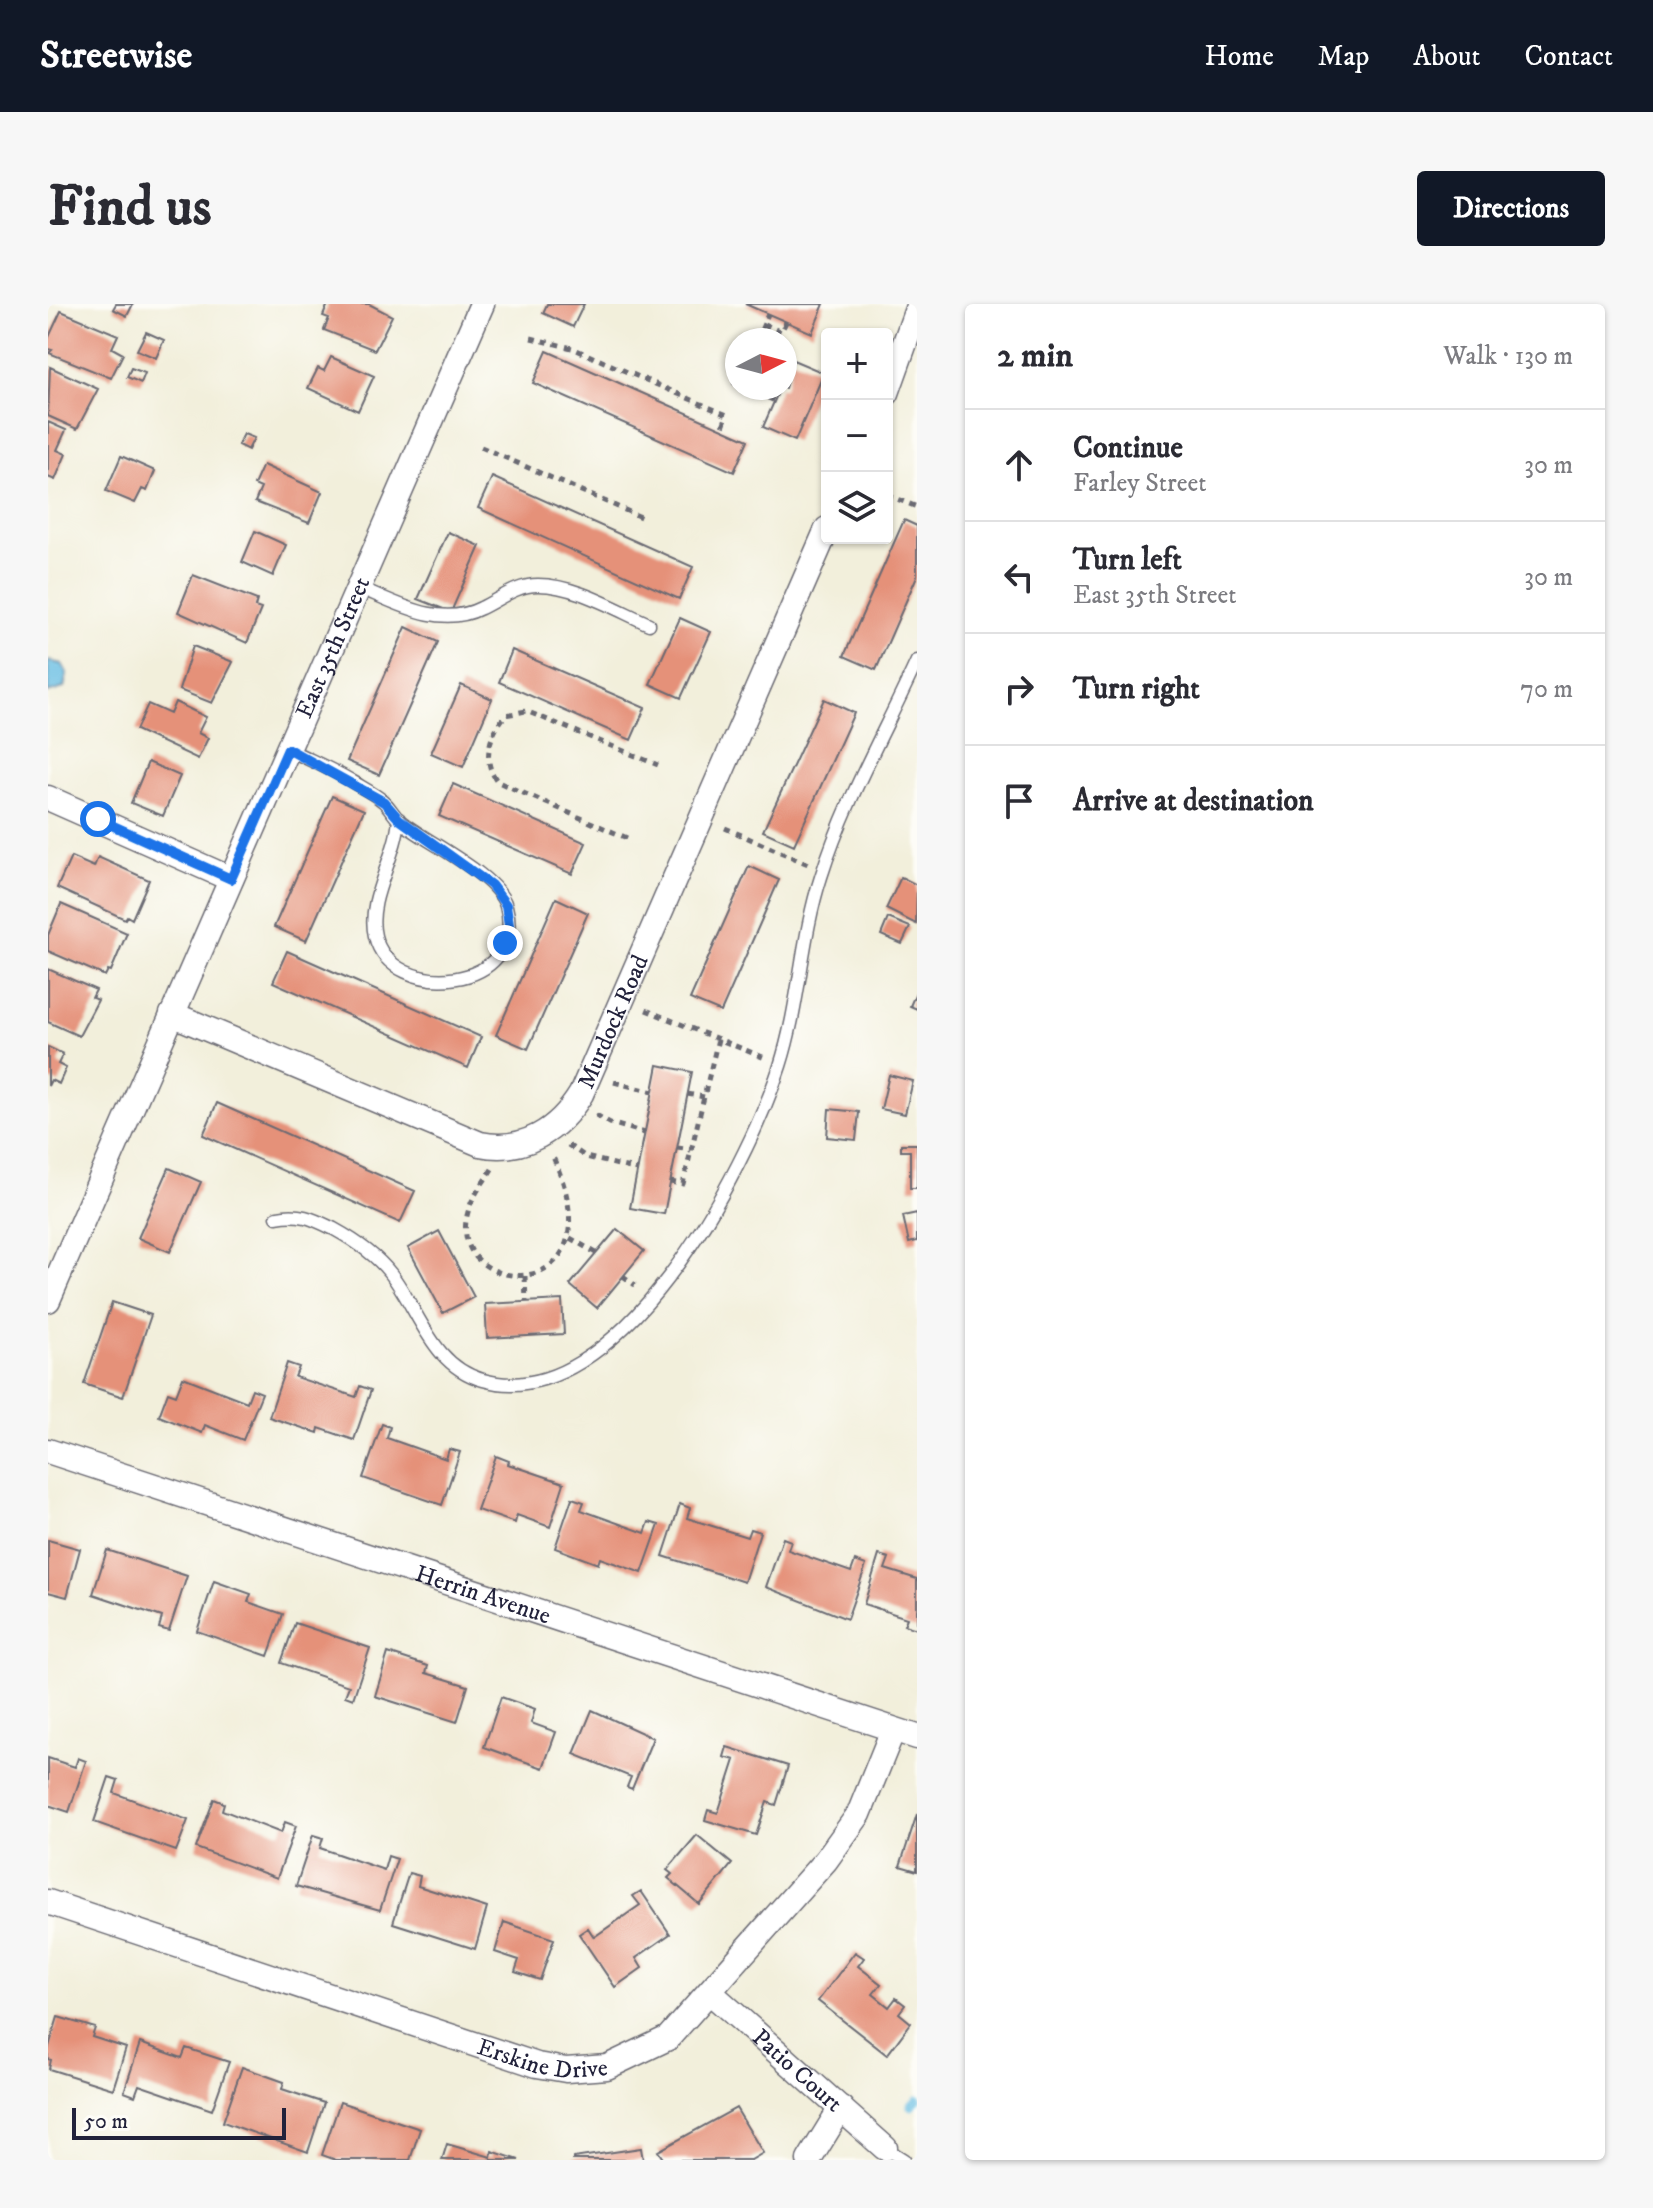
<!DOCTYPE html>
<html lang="en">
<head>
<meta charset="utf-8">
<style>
	body { margin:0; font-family:"IM FELL DW Pica",serif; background:#f7f7f7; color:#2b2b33 }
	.controls { position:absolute; right:24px; top:24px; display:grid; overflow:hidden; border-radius:8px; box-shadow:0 2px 6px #0004 }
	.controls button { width:72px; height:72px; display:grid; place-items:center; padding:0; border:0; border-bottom:2px solid #e1e1e2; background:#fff; color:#2b2b33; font:40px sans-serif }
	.compass { position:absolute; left:677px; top:24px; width:72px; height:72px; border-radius:50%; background:#fff; box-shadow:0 2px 6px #0004; rotate:84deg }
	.scale { position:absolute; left:24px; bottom:20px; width:214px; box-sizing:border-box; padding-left:8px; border:4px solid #22223b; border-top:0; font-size:22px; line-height:28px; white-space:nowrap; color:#22223b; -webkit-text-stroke:6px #fdfcf7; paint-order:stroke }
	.stop { position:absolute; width:24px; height:24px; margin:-18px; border:6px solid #1a73e8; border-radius:50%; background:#fff }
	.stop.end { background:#1a73e8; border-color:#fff; box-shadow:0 2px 8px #0008 }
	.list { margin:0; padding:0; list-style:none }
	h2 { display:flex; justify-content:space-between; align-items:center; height:104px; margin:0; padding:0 32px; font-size:34px }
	h2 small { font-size:26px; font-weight:400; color:#7c7c81 }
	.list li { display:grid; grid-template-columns:52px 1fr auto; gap:24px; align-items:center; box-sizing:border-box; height:112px; padding:0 32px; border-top:2px solid #e1e1e2 }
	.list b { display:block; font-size:30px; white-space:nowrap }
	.list p { margin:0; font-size:26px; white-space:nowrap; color:#7c7c81 }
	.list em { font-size:26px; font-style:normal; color:#7c7c81 }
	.icon { flex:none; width:44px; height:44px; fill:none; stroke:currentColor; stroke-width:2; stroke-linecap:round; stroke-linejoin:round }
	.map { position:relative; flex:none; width:869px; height:1856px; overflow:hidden; border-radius:8px }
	header { display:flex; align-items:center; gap:48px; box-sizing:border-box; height:112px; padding:0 40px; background:#111827; color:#fff }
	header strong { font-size:38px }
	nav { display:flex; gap:44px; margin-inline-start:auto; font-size:28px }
	.intro { display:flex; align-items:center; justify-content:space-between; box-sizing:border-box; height:192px; padding:0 48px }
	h1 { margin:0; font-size:56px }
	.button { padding:20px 36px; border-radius:8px; background:#111827; color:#fff; font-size:28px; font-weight:700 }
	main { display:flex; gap:48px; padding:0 48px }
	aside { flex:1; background:#fff; border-radius:8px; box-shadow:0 2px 6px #0004 }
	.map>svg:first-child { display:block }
	.water { fill:#66bde3; stroke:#44708f; stroke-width:2 }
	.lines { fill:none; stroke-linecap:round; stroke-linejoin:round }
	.stream { stroke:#66bde3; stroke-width:9 }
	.building { fill:#e59179 }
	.service-casing { stroke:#6b6a73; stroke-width:15 }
	.minor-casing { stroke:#6b6a73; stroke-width:27 }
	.path { stroke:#6b6a73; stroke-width:5; stroke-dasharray:6 6; stroke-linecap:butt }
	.service { stroke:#fff; stroke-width:12 }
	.minor { stroke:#fff; stroke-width:24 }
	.route { stroke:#1a73e8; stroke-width:10 }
	.labels { text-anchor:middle; stroke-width:8; stroke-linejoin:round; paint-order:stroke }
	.street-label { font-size:24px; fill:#22223b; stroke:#fdfcf7 }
</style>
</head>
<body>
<header>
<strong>Streetwise</strong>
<nav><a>Home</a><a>Map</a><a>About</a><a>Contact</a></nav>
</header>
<div class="intro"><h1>Find us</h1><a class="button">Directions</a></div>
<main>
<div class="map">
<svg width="869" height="1856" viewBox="0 0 869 1856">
	<rect width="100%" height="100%" fill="#fdfcf7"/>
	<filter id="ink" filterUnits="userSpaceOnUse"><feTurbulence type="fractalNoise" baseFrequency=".0125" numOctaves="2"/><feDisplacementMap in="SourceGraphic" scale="16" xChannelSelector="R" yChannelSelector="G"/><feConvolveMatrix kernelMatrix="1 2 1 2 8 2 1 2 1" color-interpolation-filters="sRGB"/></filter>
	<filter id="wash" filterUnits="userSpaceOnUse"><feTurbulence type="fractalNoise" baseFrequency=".006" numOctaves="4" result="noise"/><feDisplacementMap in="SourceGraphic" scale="32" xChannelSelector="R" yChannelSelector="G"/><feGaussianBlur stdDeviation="1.8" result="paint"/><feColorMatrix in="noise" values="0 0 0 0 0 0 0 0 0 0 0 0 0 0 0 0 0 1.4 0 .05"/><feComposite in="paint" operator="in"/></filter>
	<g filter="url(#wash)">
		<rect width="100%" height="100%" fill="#f2efdb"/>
		<path class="water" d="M0 357 14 360 19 369 16 384 0 389Z"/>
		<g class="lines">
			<path class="stream" d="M863 1802 869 1796"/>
		</g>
		<g id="blocks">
			<path class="building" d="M68 0H85L79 12 65 5Z
				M280 0H321L344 12 327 46 276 26 281 14 275 12Z
				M499 0H536L525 23 495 9Z
				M697 0H776L764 29Z
				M13 7 70 31 64 44 75 50 63 74 1 49 4 46 0 45V35Z
				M98 28 116 36 108 54 89 46Z
				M499 47 700 136 686 168 485 79Z
				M283 53 326 72 310 107 260 84 270 64 276 67Z
				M745 56 776 69 747 137 715 123 732 84H737Z
				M2 63 50 85 29 125 0 112Z
				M83 64 97 69 93 79 79 73Z
				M0 118 18 126 9 146 18 150 7 176 0 173Z
				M196 130 206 134 200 146 190 141Z
				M73 152 107 167 99 187 94 185 87 199 58 187Z
				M215 161 274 188 261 219 207 198 213 184 206 181Z
				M444 173 645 263 631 295 430 204Z
				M856 216 869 222V272L828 366 796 352Z
				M207 227 238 241 225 272 194 258Z
				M400 228 432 242 403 308 370 295Z
				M145 271 209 296 207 303 213 305 199 339 130 308Z
				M632 314 663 328 633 394 602 380Z
				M358 323 390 338 331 471 299 457Z
				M145 342 185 358 164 399 131 386Z
				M464 346 597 404 583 436 451 378Z
				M413 381 444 395 415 463 383 449Z
				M776 395 806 409 746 541 715 527Z
				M127 398 158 413 150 429 160 434 150 455 88 426 100 400 122 410Z
				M100 458 132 472 115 512 83 499Z
				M405 480 538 539 524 570 391 512Z
				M284 492 316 506 258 637 226 623Z
				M23 553 46 563 50 553 101 576 84 615 79 612 77 615 9 584Z
				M701 562 731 576 673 708 642 695Z
				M853 573 869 581 868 620 838 605Z
				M508 594 540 609 480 745 448 731Z
				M13 600 79 629 63 667 60 666 57 672 0 647V631Z
				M840 614 862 623 854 640 833 631Z
				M239 647 433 733 420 764 225 678Z
				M0 665 48 686 44 694 50 696 31 732 0 718Z
				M869 686V705L862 702Z
				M0 743 15 750 10 760 18 764 11 780 3 776 0 782Z
				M610 761 644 768 616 910 582 904Z
				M841 771 865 777 857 810 833 805Z
				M169 799 367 887 352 919 155 831Z
				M781 805 811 808 808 836 779 833Z
				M853 840H869V884H862V847H853Z
				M121 864 153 878 122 948 90 934Z
				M869 909V937L861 939 855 912Z
				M569 925 596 947 549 1004 522 981Z
				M391 927 426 993 395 1009 360 944Z
				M514 996 516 1030 439 1034 437 1000Z
				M64 998 103 1011 75 1093 36 1080Z
				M239 1059 251 1063 247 1073 308 1093 312 1082 323 1086 306 1136 271 1124 270 1129 221 1113Z
				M135 1073 199 1098 204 1085 214 1089 195 1136 157 1121 154 1129 111 1112 120 1088 128 1091Z
				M334 1120 342 1123 339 1134 398 1155 401 1145 412 1148 394 1201 315 1174Z
				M448 1152 461 1157 460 1160 516 1179 502 1223 469 1211 467 1219 429 1206Z
				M524 1194 536 1198 533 1206 597 1229 601 1218 611 1221 594 1269 552 1254 550 1260 507 1244Z
				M632 1200 642 1204 639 1214 699 1233 702 1225 712 1228 696 1278 615 1252Z
				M735 1234 743 1237 740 1246 803 1268 807 1257 818 1261 799 1315 718 1283Z
				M0 1236 32 1245 19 1293 0 1288Z
				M59 1246 139 1272 121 1327 111 1324 114 1313 45 1290Z
				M831 1251 841 1254 837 1265 869 1275V1325L856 1321 859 1314 816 1300Z
				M166 1277 203 1290 200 1298 235 1310 220 1352 149 1327Z
				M247 1319 322 1344 305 1395 297 1392 301 1382 233 1359Z
				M340 1349 380 1362 378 1369 420 1382 409 1418 327 1392Z
				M453 1393 487 1405 483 1419 508 1428 495 1464 436 1443Z
				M544 1406 605 1434 584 1485 579 1483 583 1473 526 1450Z
				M679 1443 740 1462 728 1501 719 1498 708 1531 657 1516 660 1506 670 1509 687 1456 676 1453Z
				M0 1454 27 1463 30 1454 38 1457 21 1508 0 1501Z
				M61 1473 70 1476 66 1489 140 1516 128 1547 46 1518Z
				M166 1495 176 1499 174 1506 233 1529 237 1518 248 1522 229 1574 148 1544Z
				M869 1510V1567L852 1562Z
				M265 1531 275 1534 272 1544 336 1566 340 1552 349 1555 332 1606 248 1582Z
				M649 1531 684 1560 651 1600 620 1574 624 1570 619 1566Z
				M361 1569 372 1572 370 1582 439 1604 427 1645 345 1619Z
				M593 1587 622 1630 588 1654 594 1664 567 1683 531 1630 540 1624 546 1633 592 1601 585 1592Z
				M456 1618 506 1635 492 1676 467 1668 471 1656 447 1648Z
				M807 1648 816 1654 810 1662 833 1680 825 1690 841 1703 848 1694 857 1701 851 1709 863 1719 839 1751 770 1697Z
				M10 1713 47 1724 44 1733 78 1744 65 1785 1 1765 3 1756 0 1755V1746Z
				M92 1739 134 1754 138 1744 181 1758 164 1806 91 1781 87 1792 76 1788Z
				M194 1763 236 1778 234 1785 276 1799 260 1848 175 1818Z
				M292 1798 372 1825 362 1856H288L274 1851Z
				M688 1804 715 1849 703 1856H616L610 1847Z
				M399 1840 443 1853 444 1847 471 1856H394Z
				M593 1844 595 1856H525V1854Z"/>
		</g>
	</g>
	<g filter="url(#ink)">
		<use href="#blocks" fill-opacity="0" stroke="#6b6a73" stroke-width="2"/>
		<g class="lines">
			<defs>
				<path id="service" d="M310 283C349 299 392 325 433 304 452 295 468 281 490 281 527 281 567 305 601 320
					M240 445C261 456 284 465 305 478 315 484 327 490 335 497 341 502 345 510 351 516 377 538 449 570 458 602 481 688 343 699 327 632 318 595 348 555 351 515
					M229 913C252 908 265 915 286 925 306 936 329 952 343 970 372 1008 384 1062 435 1076 569 1114 698 866 732 762 752 700 753 634 773 573 796 499 837 427 869 357
					M837 1844 856 1856"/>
				<g id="minor">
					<path d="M839 89 869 5"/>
					<path d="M0 494 183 575"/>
					<path id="s1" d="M124 710 432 840C476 849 511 826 533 790L779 225"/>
					<path id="s2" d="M0 996 434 0"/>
					<path id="s3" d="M0 1147 869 1433"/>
					<path id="s4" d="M0 1598 489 1761 518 1766 559 1763 620 1734 778 1556 811 1510 845 1426"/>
					<path id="s5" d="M663 1689 837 1844"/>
					<path d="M761 1856 793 1804"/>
				</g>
			</defs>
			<use href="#service" class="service-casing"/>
			<use href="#minor" class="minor-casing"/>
			<path class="path" d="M716 20 733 28 738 18
				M483 34 524 44 679 111 674 125
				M709 36 720 10
				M685 78 689 80
				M698 84 727 97
				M433 143 595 214
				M839 191 869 203
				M677 524 760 560
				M579 534 450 478C433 458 441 430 458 411L478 407 610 461
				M598 706 717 754
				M566 778 605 788
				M639 790 656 793
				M548 811 562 819 597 829
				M520 841 538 853 590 866
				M629 844 643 846
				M444 865C436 878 424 892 420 908 394 994 576 1008 505 853
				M622 878 635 880 670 735
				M522 934 548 949
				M477 972 478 998
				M575 972 587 981"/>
			<use href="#service" class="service"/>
			<use href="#minor" class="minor"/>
		</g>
	</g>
	<g class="lines" filter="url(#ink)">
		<path class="route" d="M50 515 183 575 240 445 336 498 351 515 443 581 458 601 461 621 457 639"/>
	</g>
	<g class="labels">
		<g class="street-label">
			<text dy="8" stroke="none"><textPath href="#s2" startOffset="712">East 35th Street</textPath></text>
			<text dy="8" stroke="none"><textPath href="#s1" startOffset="534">Murdock Road</textPath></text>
			<text dy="8" stroke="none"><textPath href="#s3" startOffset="458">Herrin Avenue</textPath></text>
			<text dy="8" stroke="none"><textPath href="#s4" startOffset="520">Erskine Drive</textPath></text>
			<text dy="8" stroke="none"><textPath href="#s5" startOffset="116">Patio Court</textPath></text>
		</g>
	</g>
</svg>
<div class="controls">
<button>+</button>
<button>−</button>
<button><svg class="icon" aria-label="layers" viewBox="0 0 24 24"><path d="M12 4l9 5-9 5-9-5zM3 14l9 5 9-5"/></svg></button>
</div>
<svg class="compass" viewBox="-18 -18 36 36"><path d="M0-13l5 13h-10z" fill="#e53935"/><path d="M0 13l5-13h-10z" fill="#7c7c81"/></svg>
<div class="scale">50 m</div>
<div class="stop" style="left:50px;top:515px"></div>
<div class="stop end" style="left:457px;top:639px"></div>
</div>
<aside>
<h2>2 min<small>Walk · 130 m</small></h2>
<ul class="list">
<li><svg class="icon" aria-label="ahead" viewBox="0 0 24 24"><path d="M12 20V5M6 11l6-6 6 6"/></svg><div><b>Continue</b><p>Farley Street</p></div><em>30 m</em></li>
<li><svg class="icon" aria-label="left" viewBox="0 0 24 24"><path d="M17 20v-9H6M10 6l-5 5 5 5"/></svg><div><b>Turn left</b><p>East 35th Street</p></div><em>30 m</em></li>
<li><svg class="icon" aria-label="right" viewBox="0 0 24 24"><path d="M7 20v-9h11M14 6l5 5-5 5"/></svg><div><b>Turn right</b></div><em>70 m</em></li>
<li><svg class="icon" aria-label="arrive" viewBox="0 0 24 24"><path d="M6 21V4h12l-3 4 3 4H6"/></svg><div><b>Arrive at destination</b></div></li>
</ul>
</aside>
</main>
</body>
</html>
